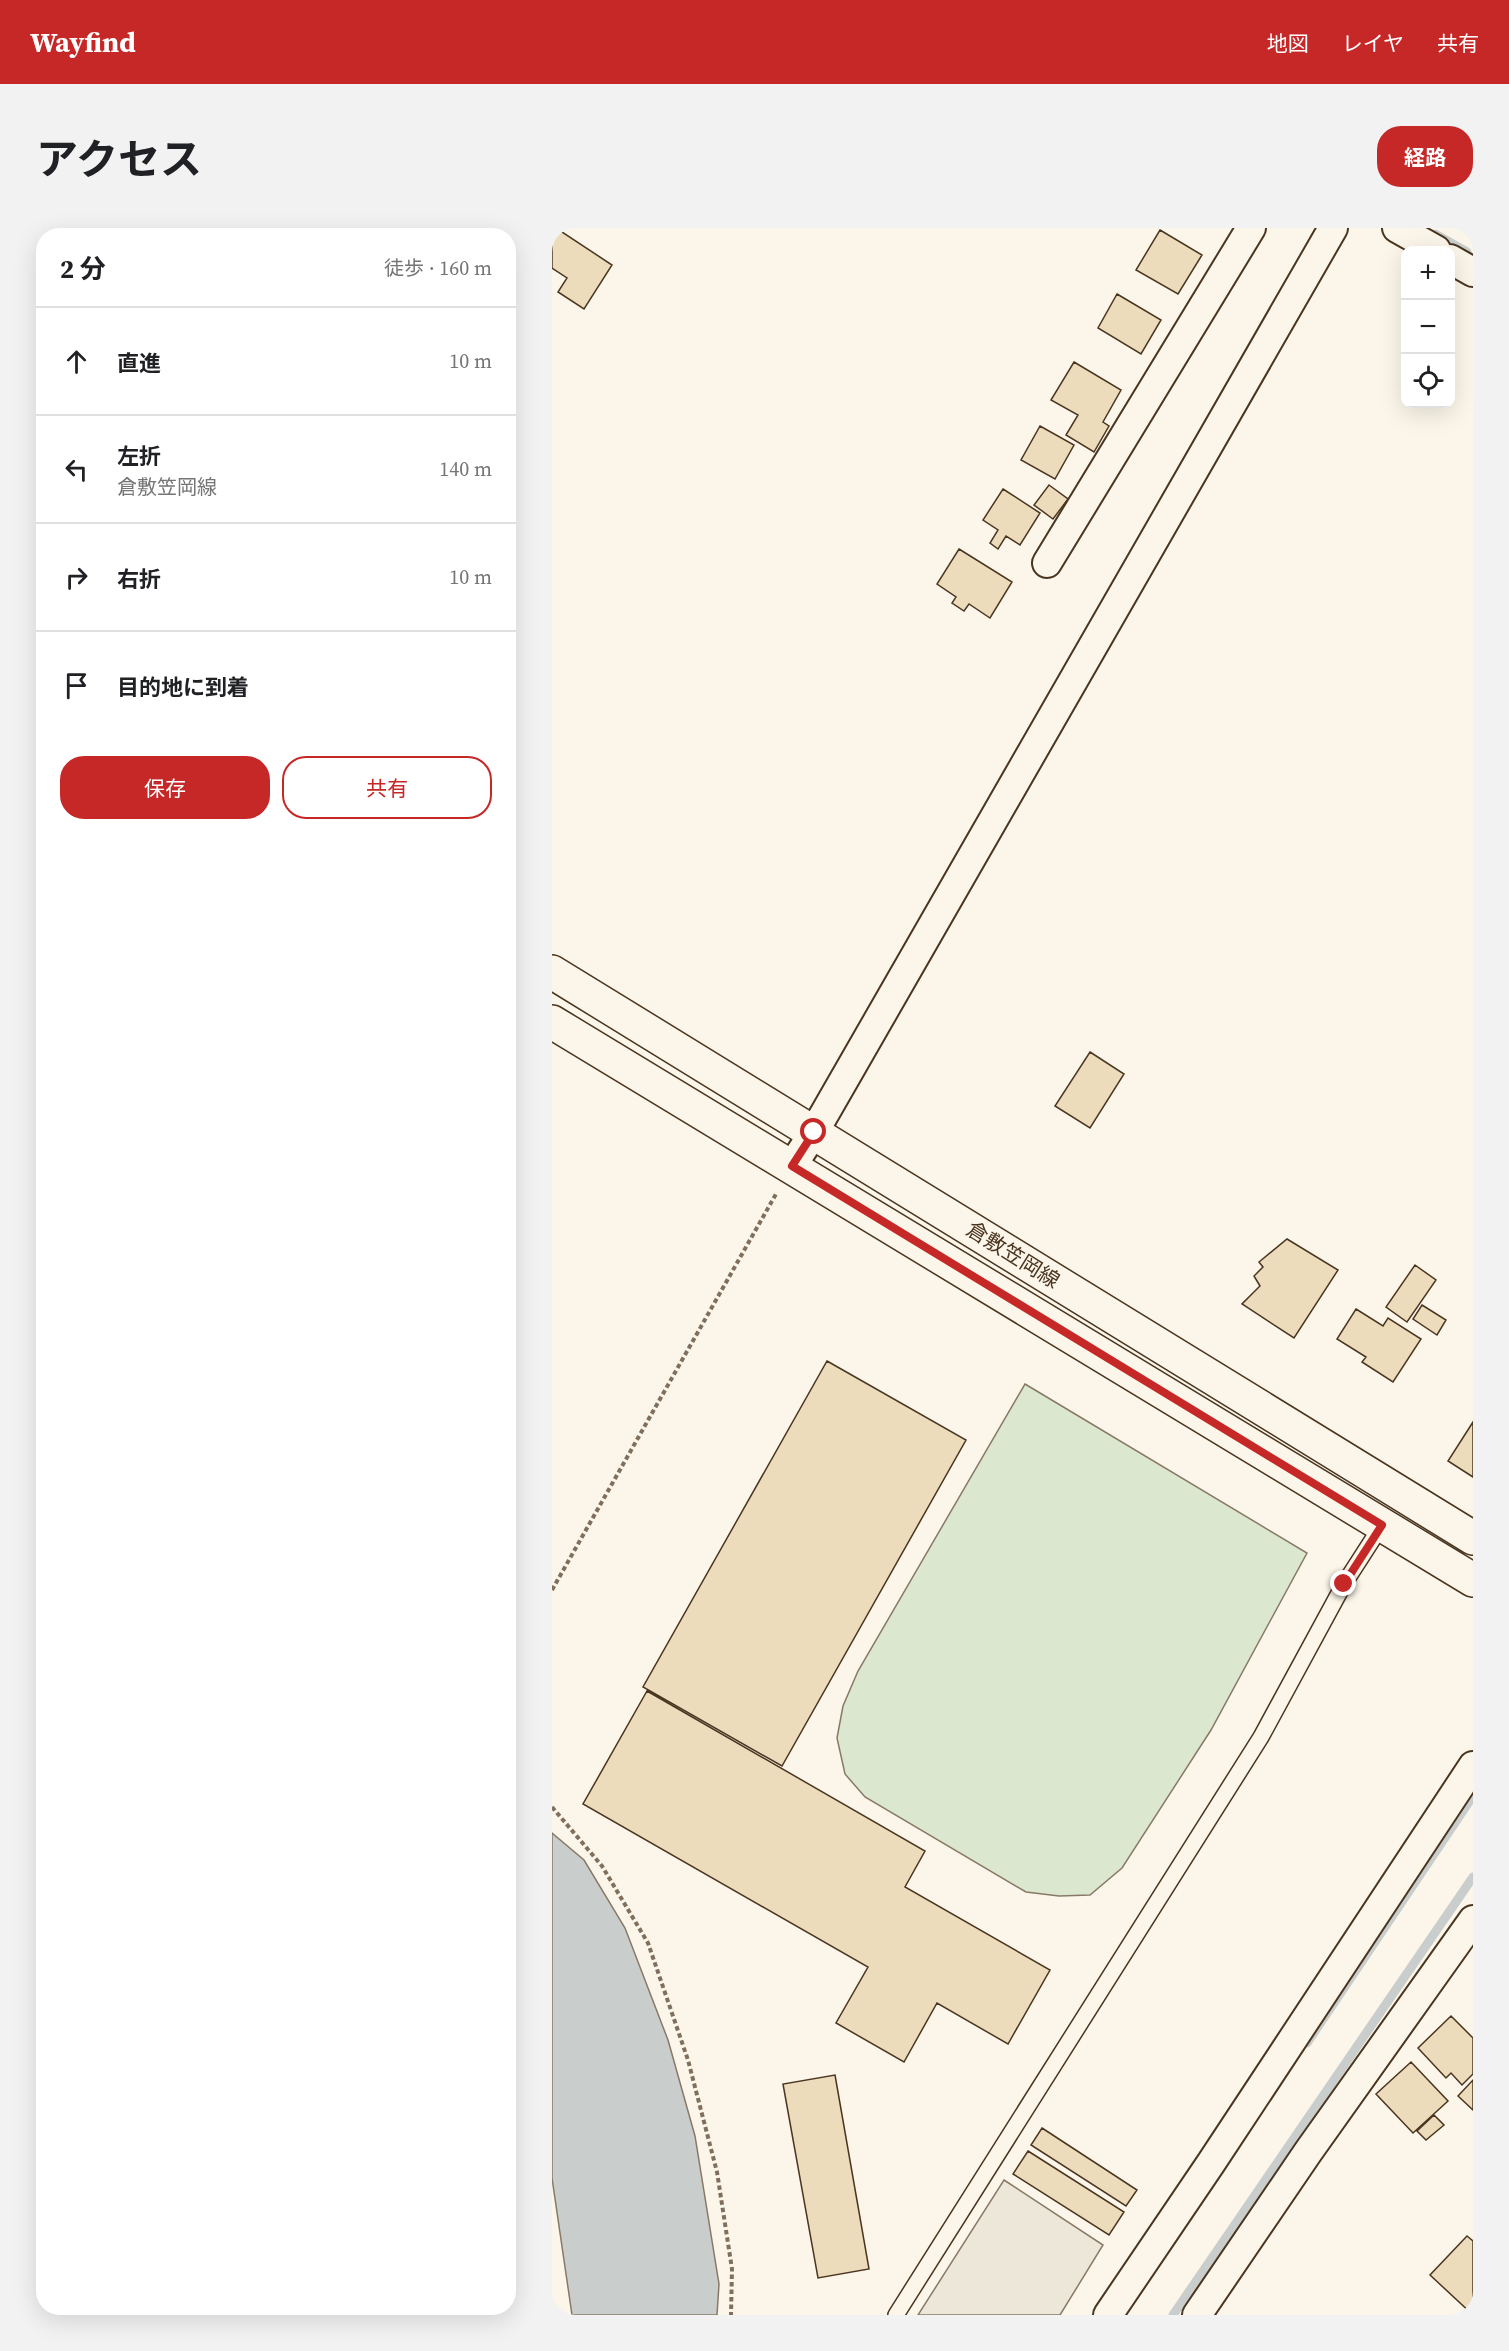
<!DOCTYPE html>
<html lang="ja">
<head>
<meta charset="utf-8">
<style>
	body { margin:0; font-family:"Source Serif 4","Noto Sans JP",serif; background:#f2f2f2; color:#202124 }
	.controls { position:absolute; right:18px; top:18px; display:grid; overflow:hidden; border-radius:12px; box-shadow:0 6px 24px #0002 }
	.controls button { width:54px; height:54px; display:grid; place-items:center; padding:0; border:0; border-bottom:2px solid #e0e0e0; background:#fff; color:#202124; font:30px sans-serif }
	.stop { position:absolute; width:18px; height:18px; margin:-14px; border:4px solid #c62828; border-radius:50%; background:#fff }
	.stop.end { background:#c62828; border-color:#fff; box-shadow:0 2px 6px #0008 }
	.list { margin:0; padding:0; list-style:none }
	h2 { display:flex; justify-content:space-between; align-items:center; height:78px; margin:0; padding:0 24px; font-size:26px }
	h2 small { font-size:20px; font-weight:400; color:#757577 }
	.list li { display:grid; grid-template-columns:39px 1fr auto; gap:18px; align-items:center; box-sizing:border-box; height:108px; padding:0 24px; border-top:2px solid #e0e0e0 }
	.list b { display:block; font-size:22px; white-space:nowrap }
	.list p { margin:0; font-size:20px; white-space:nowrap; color:#757577 }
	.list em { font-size:20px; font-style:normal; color:#757577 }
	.actions { display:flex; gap:12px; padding:18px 24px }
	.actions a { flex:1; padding:14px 0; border:2px solid #c62828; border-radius:24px; text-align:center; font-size:21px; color:#c62828 }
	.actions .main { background:#c62828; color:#fff }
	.icon { flex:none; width:33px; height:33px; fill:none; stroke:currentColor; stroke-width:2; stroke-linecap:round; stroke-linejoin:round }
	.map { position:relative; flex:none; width:921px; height:2087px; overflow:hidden; border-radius:24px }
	header { display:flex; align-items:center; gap:36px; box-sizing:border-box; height:84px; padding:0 30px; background:#c62828; color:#fff }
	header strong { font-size:28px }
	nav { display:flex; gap:33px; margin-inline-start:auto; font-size:21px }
	.intro { display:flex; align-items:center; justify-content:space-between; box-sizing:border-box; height:144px; padding:0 36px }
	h1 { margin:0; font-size:42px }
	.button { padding:15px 27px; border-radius:24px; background:#c62828; color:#fff; font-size:21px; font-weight:700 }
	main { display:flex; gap:36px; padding:0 36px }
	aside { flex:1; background:#fff; border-radius:24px; box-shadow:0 6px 24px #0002 }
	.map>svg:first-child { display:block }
	.green { fill:#dce7d0; stroke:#887966; stroke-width:1.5 }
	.parking { fill:#ede7d9; stroke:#887966; stroke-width:1.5 }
	.water { fill:#c9cecd; stroke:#887966; stroke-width:1.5 }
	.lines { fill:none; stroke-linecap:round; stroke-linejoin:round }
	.stream { stroke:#c9cecd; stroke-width:9 }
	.building { fill:#ecdcbc; stroke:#4a3520; stroke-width:1.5 }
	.lane-casing { stroke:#4a3520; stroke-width:18 }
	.street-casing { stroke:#4a3520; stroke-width:32 }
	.primary-casing { stroke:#4a3520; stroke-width:36 }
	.path { stroke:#7f6f5c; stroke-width:4; stroke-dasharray:4.5 3; stroke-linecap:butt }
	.lane { stroke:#fbf6e9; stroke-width:15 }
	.street { stroke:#fbf6e9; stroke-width:28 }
	.primary { stroke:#fbf6e9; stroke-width:33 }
	.route { stroke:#c62828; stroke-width:8 }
	.labels { text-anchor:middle; stroke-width:4.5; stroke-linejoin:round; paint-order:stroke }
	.street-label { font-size:21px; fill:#4a3520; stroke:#fbf6e9 }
</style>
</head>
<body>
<header>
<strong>Wayfind</strong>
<nav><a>地図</a><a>レイヤ</a><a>共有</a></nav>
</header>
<div class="intro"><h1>アクセス</h1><a class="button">経路</a></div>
<main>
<aside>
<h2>2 分<small>徒歩 · 160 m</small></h2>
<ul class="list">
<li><svg class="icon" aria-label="ahead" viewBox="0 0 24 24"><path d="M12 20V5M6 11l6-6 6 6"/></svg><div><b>直進</b></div><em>10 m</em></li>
<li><svg class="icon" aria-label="left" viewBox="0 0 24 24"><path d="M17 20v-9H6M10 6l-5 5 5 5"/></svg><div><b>左折</b><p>倉敷笠岡線</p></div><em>140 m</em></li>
<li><svg class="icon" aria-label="right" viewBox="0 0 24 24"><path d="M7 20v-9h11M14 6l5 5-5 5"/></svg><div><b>右折</b></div><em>10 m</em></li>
<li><svg class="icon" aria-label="arrive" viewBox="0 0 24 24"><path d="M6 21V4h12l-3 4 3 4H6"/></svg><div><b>目的地に到着</b></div></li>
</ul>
<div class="actions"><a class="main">保存</a><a>共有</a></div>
</aside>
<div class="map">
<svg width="921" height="2087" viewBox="0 0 921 2087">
	<rect width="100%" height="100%" fill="#fbf6e9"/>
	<path class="green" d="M473 1156 755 1325 659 1502 570 1640 538 1667 507 1668 474 1664 313 1569 293 1546 285 1510 291 1478 306 1443Z"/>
	<path class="parking" d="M452 1952 551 2017 508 2087H366Z"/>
	<path class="water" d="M0 1605 32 1632 73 1700 116 1812 143 1908 167 2056 165 2087H20L0 1950Z"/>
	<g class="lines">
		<path class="stream" d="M883 6 915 24
			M755 1815 921 1568
			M621 2087 921 1649"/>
	</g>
	<path class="building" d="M0 0H4L60 37 32 81 6 64 15 50 0 40Z
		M608 2 650 27 626 66 584 42Z
		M565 66 609 92 589 126 546 100Z
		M522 134 569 162 551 194 557 198 542 224 514 207 526 187 499 172Z
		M488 198 522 217 503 251 469 232Z
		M497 257 516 271 501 291 482 277Z
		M451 261 488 285 468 317 454 308 446 321 438 315 446 302 431 292Z
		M407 321 460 354 438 390 417 376 412 383 400 375 404 369 385 356Z
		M538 824 572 846 538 900 503 878Z
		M735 1011 786 1042 742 1110 690 1076 708 1058 702 1048 711 1039 707 1034Z
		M863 1037 884 1052 855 1094 834 1079Z
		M870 1077 894 1092 885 1107 861 1091Z
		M804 1081 831 1098 836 1090 869 1111 841 1154 810 1134 814 1129 785 1111Z
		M275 1133 414 1212 230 1538 91 1459Z
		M921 1194V1249L896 1233Z
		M95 1463 373 1623 353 1659 498 1742 456 1816 385 1775 352 1834 284 1795 316 1739 31 1576Z
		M899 1788 921 1810V1846L910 1857 899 1845 894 1850 866 1820Z
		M859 1834 896 1873 861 1905 824 1866Z
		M283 1847 317 2041 266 2050 231 1856Z
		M921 1852V1882L906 1868Z
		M882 1887 892 1897 874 1912 865 1903Z
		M490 1900 585 1962 574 1978 479 1917Z
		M476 1923 572 1984 557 2007 461 1946Z
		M915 2008 921 2013V2087L878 2047Z"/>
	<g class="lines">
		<defs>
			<path id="lane" d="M344 2087 709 1509 792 1356 830 1297"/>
			<path id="street" d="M845 0 884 22
				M898 31 921 44
				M495 335 699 0
				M240 938 262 904 781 0
				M556 2087 659 1935 921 1538
				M645 2087 756 1924 921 1692"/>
			<path id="primary" d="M0 744 921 1310
				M0 794 921 1352"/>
		</defs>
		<use href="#lane" class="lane-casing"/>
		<use href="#street" class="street-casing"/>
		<use href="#primary" class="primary-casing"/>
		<path class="path" d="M0 1362 224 966
			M0 1579 50 1638 96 1715 136 1832 165 1944 180 2041 179 2087"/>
		<use href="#lane" class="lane"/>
		<use href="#street" class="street"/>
		<use href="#primary" class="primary"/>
	</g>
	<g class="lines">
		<path class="route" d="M262 904 240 938 830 1297 792 1356"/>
	</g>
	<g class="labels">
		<g class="street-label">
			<text transform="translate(461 1027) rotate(32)" y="7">倉敷笠岡線</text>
		</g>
	</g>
</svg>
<div class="controls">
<button>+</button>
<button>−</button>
<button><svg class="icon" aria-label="locate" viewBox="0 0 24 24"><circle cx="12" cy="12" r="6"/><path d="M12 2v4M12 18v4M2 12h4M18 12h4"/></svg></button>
</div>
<div class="stop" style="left:262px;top:904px"></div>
<div class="stop end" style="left:792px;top:1356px"></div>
</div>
</main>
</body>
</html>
